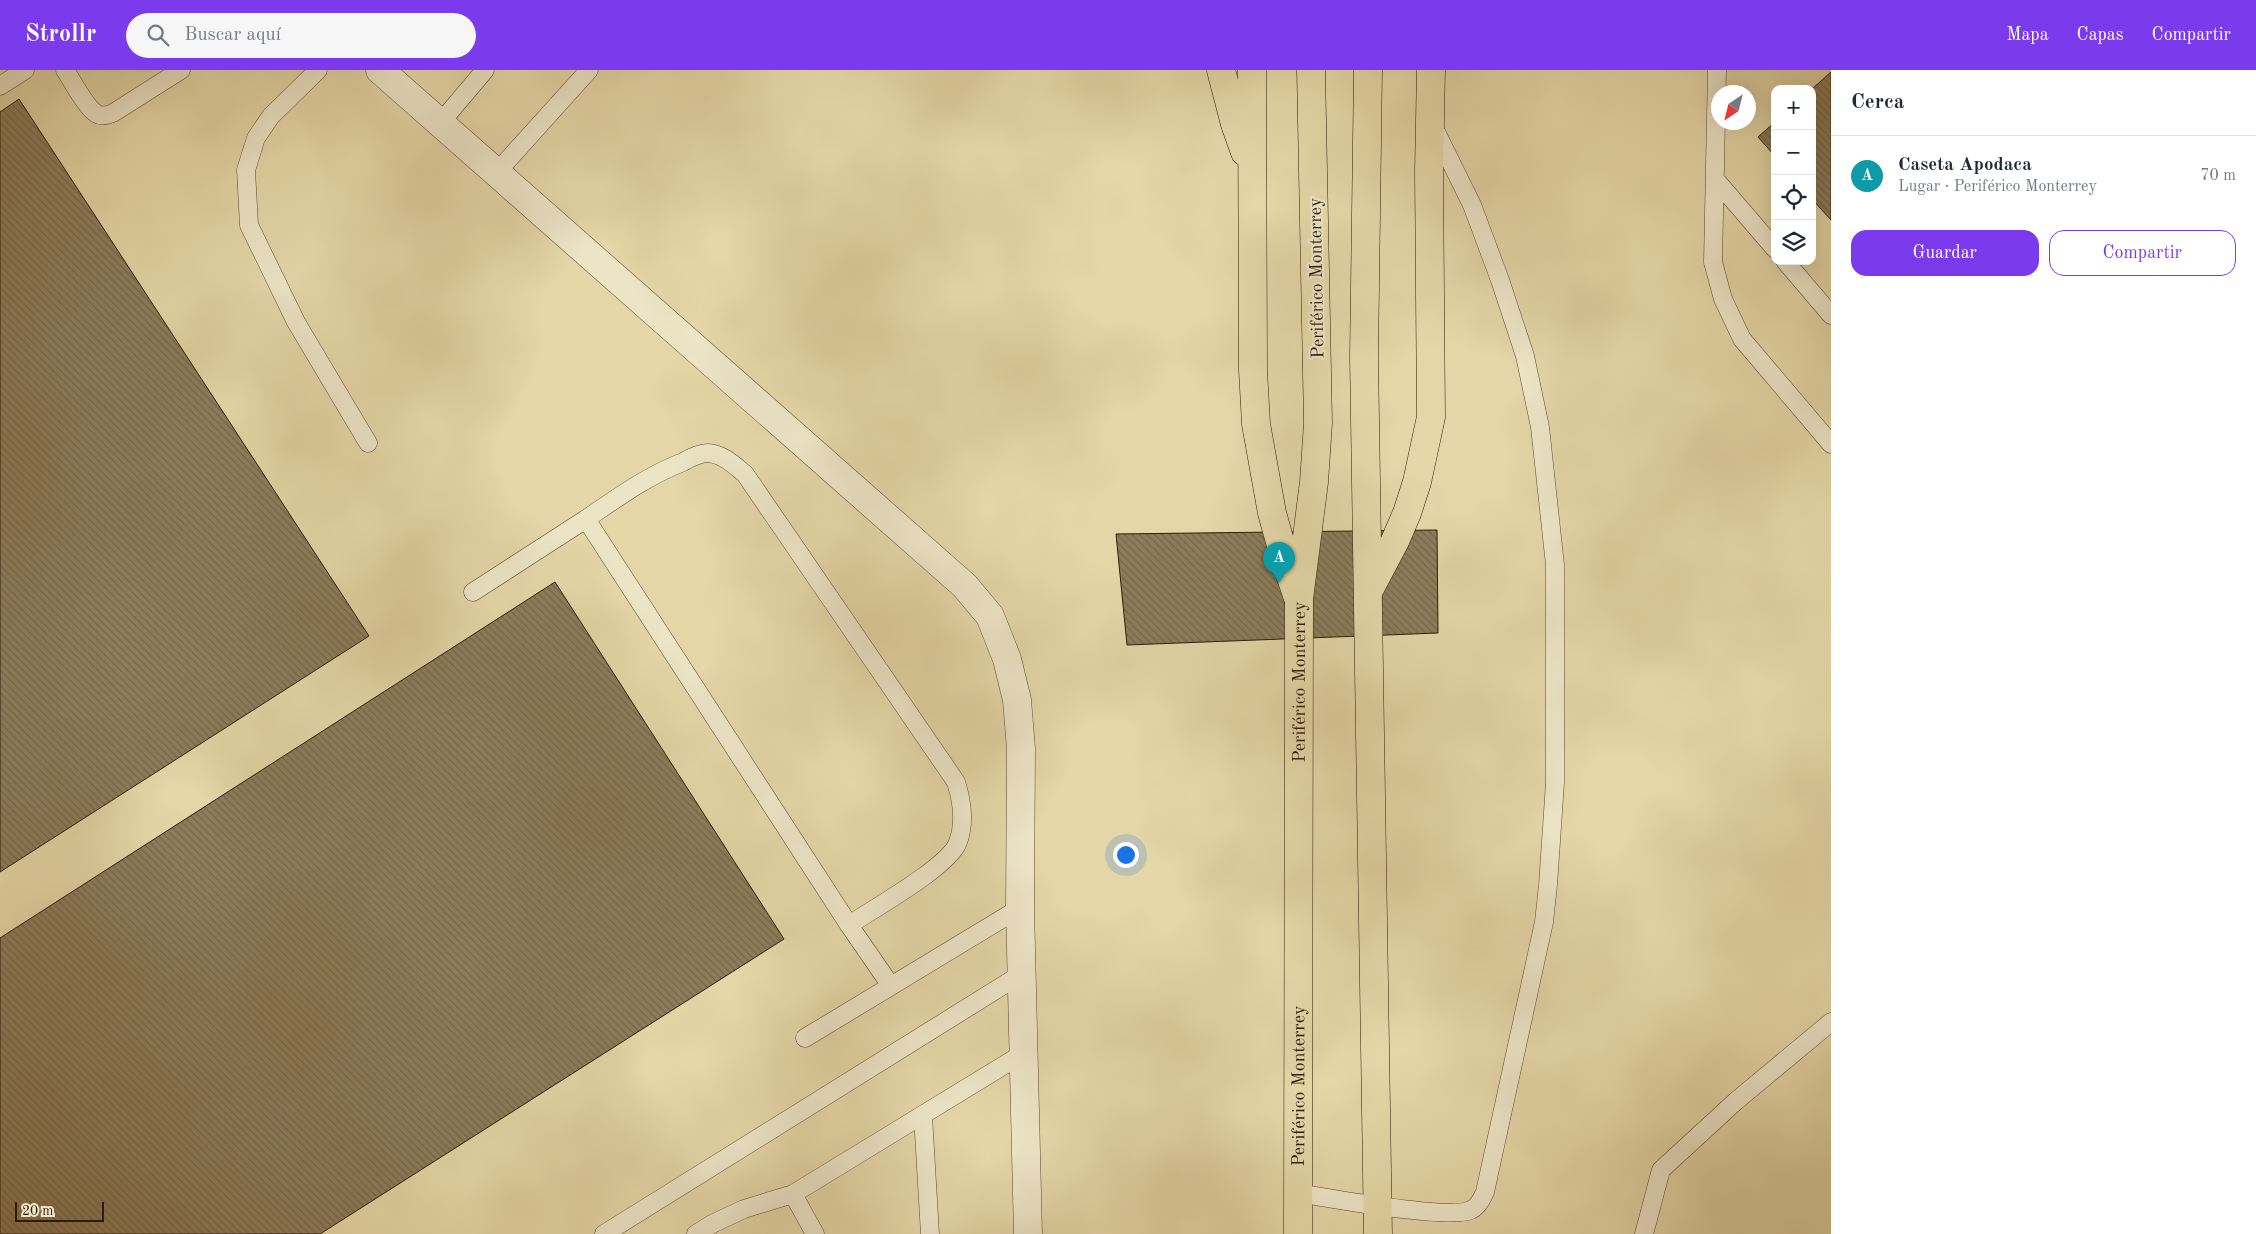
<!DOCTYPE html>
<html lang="es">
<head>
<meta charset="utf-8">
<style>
	body { margin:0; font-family:"Old Standard TT",serif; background:#f6f6f7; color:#1f2937 }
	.controls { position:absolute; right:15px; top:15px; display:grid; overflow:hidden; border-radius:10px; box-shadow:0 5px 20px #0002 }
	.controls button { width:45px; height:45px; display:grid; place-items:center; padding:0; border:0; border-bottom:1px solid #e0e1e3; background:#fff; color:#1f2937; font:25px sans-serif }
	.compass { position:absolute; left:1711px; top:15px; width:45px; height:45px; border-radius:50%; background:#fff; box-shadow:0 5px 20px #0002; rotate:215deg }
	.scale { position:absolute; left:15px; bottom:12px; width:89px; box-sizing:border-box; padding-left:5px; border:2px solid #2f1c08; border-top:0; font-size:14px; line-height:18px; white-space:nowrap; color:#2f1c08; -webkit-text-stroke:4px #ede4c6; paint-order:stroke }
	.you { position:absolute; left:1125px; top:784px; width:18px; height:18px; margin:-12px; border:4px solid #fff; border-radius:50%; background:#1a73e8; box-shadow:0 0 0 8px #1a73e833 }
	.badge { display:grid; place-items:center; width:32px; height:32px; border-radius:50%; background:#7c3aed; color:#fff; font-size:16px; font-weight:700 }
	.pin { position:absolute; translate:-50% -41px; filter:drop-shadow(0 1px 2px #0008) }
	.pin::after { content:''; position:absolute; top:26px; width:18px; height:15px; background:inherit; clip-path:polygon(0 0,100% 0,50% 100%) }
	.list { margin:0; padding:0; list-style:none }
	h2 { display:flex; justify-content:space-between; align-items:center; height:65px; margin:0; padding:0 20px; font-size:21px }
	h2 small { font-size:16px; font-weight:400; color:#747a83 }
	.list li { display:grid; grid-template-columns:32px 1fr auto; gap:15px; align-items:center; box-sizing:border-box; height:80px; padding:0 20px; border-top:1px solid #e0e1e3 }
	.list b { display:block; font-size:19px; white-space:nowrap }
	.list p { margin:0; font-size:16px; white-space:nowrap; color:#747a83 }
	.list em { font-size:16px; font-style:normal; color:#747a83 }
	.actions { display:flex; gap:10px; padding:15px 20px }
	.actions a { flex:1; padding:11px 0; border:1px solid #7c3aed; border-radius:15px; text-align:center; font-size:18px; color:#7c3aed }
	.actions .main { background:#7c3aed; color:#fff }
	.icon { flex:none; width:28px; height:28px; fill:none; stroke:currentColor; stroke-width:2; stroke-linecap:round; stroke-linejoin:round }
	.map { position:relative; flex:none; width:1831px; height:1164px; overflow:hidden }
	header { display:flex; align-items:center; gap:30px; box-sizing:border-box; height:70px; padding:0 25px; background:#7c3aed; color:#fff }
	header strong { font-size:24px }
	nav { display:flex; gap:28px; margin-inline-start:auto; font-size:18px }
	.search { width:350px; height:45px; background:#f6f6f7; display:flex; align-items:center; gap:12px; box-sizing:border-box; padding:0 18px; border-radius:28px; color:#747a83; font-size:19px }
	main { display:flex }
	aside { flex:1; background:#fff }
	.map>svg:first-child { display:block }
	.building { fill:url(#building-back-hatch); stroke:#2f1c08 }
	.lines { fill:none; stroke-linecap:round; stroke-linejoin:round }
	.lane-casing { stroke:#5c4a30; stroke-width:19 }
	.street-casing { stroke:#5c4a30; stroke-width:29 }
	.highway-casing { stroke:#2f1c08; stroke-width:29 }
	.lane { stroke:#ede4c6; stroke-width:18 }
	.street { stroke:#ede4c6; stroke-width:28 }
	.highway { stroke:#e4d6a7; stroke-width:28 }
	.labels { text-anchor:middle; stroke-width:4.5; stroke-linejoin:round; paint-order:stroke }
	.street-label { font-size:18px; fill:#2f1c08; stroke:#ede4c6 }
</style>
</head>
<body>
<header>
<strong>Strollr</strong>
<div class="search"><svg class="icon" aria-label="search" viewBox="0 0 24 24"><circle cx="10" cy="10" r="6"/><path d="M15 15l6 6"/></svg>Buscar aquí</div>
<nav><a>Mapa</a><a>Capas</a><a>Compartir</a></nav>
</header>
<main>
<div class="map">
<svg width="1831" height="1164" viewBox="0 0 1831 1164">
	<defs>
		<pattern id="building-back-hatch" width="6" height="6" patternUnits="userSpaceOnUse" patternTransform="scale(1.25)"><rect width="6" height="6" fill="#8d7d5b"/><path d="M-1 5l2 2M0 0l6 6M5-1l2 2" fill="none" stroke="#746649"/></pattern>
	</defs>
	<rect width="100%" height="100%" fill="#e4d6a7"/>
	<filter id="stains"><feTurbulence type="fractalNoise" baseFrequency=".004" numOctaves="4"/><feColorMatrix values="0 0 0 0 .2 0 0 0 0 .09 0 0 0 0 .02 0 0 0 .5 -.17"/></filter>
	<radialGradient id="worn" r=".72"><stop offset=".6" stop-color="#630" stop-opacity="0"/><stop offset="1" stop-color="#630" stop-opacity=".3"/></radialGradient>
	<path class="building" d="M1831 2V150L1812 129V19Z
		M19 29 369 566 0 802V42Z
		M1775 52V86L1758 67Z
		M1437 460 1438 563 1127 575 1116 464Z
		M555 512 784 869 320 1164H0V868Z"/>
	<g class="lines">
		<defs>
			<path id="lane" d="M65 0C72 10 86 38 97 44 102 47 108 45 113 43L181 0
				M318 0 271 46 256 68 246 100 249 155 296 252 368 373
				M1717 0 1713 192 1723 229 1742 269 1831 374
				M0 16 25 0
				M441 52 485 0
				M496 103 589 0
				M1715 109 1775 179
				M1785 191 1831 245
				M473 522 586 449
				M849 855C873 839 950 796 958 772 965 753 962 731 956 712L745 404C734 395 723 384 708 383 700 383 690 388 683 392 647 406 617 428 586 449L849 855 891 916
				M805 968 1020 838
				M923 1046 930 1164
				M1298 1123C1328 1128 1450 1150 1471 1140 1478 1137 1482 1129 1485 1122L1544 852 1548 815 1555 713V495L1540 357 1525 286 1500 210 1472 135 1433 56
				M793 1124 815 1164
				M604 1164 1023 903
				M696 1164 712 1154 744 1139 793 1124 1024 983
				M1644 1164 1661 1100 1736 1031 1831 952"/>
			<path id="street" d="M380 0 965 516 990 546 1007 589 1017 630 1021 679 1020 838 1028 1164"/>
			<g id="highway">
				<path d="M1221 0 1235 54 1245 82"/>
				<path d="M1252 0 1253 300 1256 354 1272 443 1284 486 1297 525"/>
				<path d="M1368 0 1364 287 1378 1164"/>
				<path d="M1368 522 1395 471 1407 443 1417 412 1431 347 1429 101 1431 0"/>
				<path id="s1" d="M1298 1164 1299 529 1314 412 1318 353 1311 0"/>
			</g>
		</defs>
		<use href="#lane" class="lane-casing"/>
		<use href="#street" class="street-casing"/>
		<use href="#highway" class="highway-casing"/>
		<use href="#lane" class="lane"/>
		<use href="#street" class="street"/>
		<use href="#highway" class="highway"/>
	</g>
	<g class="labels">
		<g class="street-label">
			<text transform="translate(1316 208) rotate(-91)" y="6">Periférico Monterrey</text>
			<text dy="6" stroke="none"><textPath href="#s1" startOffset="552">Periférico Monterrey</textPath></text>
			<text dy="6" stroke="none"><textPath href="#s1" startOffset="148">Periférico Monterrey</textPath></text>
		</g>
	</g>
	<rect width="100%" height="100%" filter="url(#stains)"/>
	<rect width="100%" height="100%" fill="url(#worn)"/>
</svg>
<div class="controls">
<button>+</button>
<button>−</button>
<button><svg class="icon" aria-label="locate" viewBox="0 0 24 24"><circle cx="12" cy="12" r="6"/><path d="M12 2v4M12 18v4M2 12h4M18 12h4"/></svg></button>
<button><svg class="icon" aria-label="layers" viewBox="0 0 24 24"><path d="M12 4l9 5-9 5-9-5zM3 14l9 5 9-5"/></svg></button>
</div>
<svg class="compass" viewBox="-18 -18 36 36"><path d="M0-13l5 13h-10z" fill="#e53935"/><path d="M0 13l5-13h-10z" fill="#747a83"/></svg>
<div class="scale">20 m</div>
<div class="you"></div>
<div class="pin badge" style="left:1279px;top:513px;background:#0f9aa8">A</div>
</div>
<aside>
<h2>Cerca<small></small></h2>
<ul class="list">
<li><span class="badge" style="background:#0f9aa8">A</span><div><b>Caseta Apodaca</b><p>Lugar · Periférico Monterrey</p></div><em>70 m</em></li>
</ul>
<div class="actions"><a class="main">Guardar</a><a>Compartir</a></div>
</aside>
</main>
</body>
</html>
